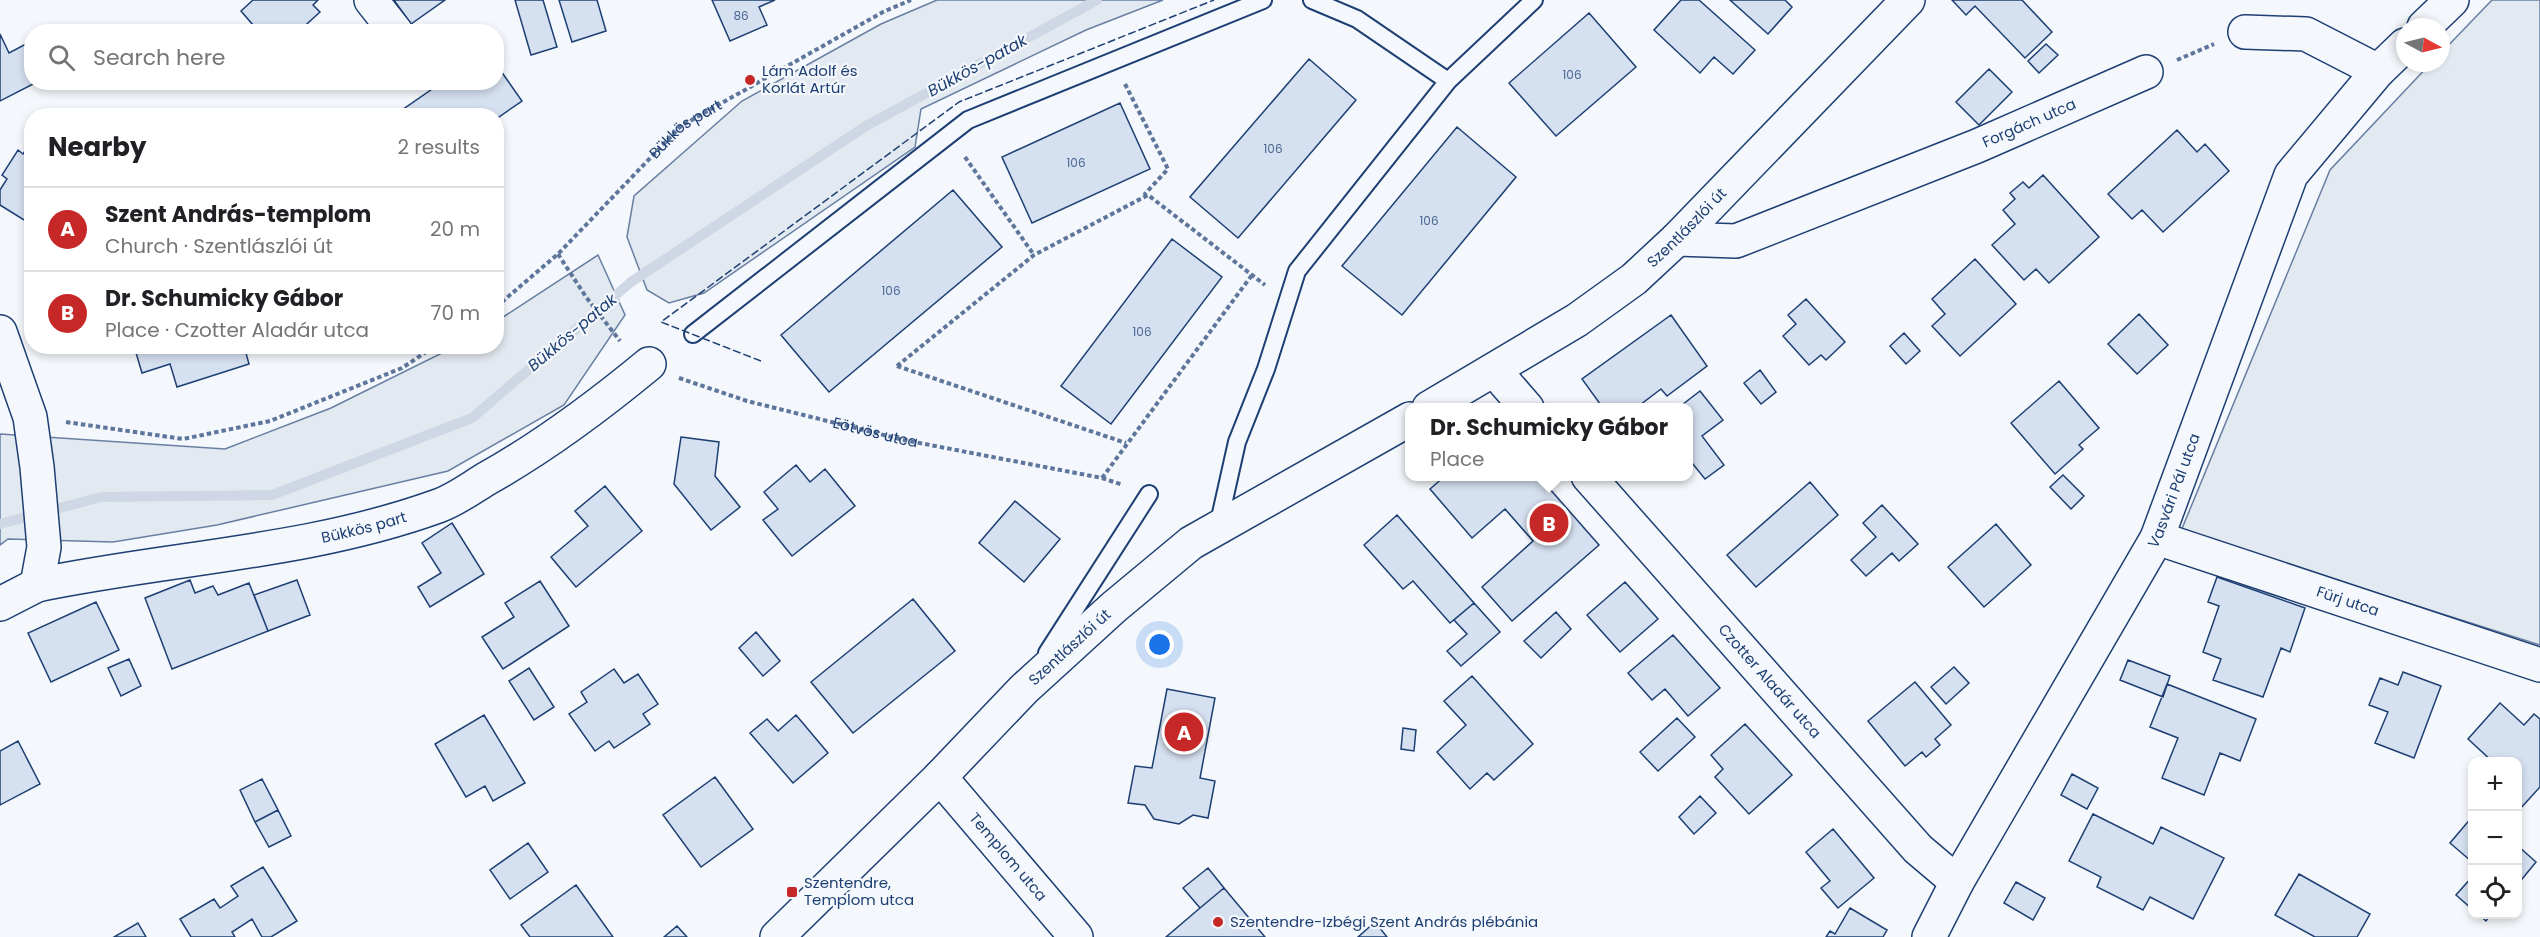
<!DOCTYPE html>
<html lang="en">
<head>
<meta charset="utf-8">
<style>
	body { margin:0; font-family:Poppins,sans-serif; background:#f2f2f2; color:#202124 }
	.controls { position:absolute; right:18px; bottom:18px; display:grid; overflow:hidden; border-radius:12px; box-shadow:0 3px 9px #0003 }
	.controls button { width:54px; height:54px; display:grid; place-items:center; padding:0; border:0; border-bottom:2px solid #e0e0e0; background:#fff; color:#202124; font:30px sans-serif }
	.compass { position:absolute; left:2396px; top:18px; width:54px; height:54px; border-radius:50%; background:#fff; box-shadow:0 3px 9px #0003; rotate:97deg }
	.you { position:absolute; left:1160px; top:645px; width:21px; height:21px; margin:-15px; border:4px solid #fff; border-radius:50%; background:#1a73e8; box-shadow:0 0 0 9px #1a73e833 }
	.badge { display:grid; place-items:center; width:39px; height:39px; border-radius:50%; background:#c62828; color:#fff; font-size:20px; font-weight:700 }
	.pin { position:absolute; translate:-50% -50%; border:3px solid #fff; box-shadow:0 2px 6px #0006 }
	.popup { position:absolute; left:1405px; top:403px; width:288px; height:78px; box-sizing:border-box; display:grid; place-content:center; border-radius:12px; background:#fff; filter:drop-shadow(0 2px 4px #0005); font-size:20px; white-space:nowrap; color:#757577 }
	.popup b { font-size:22px; color:#202124 }
	.popup::after { content:''; position:absolute; left:50%; top:100%; margin-left:-12px; border:12px solid transparent; border-top-color:#fff }
	.list { margin:0; padding:0; list-style:none }
	h2 { display:flex; justify-content:space-between; align-items:center; height:78px; margin:0; padding:0 24px; font-size:26px }
	h2 small { font-size:20px; font-weight:400; color:#757577 }
	.list li { display:grid; grid-template-columns:39px 1fr auto; gap:18px; align-items:center; box-sizing:border-box; height:84px; padding:0 24px; border-top:2px solid #e0e0e0 }
	.list b { display:block; font-size:22px; white-space:nowrap }
	.list p { margin:0; font-size:20px; white-space:nowrap; color:#757577 }
	.list em { font-size:20px; font-style:normal; color:#757577 }
	.icon { flex:none; width:33px; height:33px; fill:none; stroke:currentColor; stroke-width:2; stroke-linecap:round; stroke-linejoin:round }
	.map { position:relative; flex:none; width:2540px; height:937px; overflow:hidden }
	.search { position:absolute; background:#fff; box-shadow:0 3px 9px #0003; left:24px; top:24px; width:480px; height:66px; display:flex; align-items:center; gap:15px; box-sizing:border-box; padding:0 21px; border-radius:24px; color:#757577; font-size:22px }
	.panel { position:absolute; background:#fff; box-shadow:0 3px 9px #0003; left:24px; top:108px; width:480px; height:246px; border-radius:24px }
	.map>svg:first-child { display:block }
	.green { fill:#e3e9f0; stroke:#687fa3; stroke-width:1.5 }
	.lines { fill:none; stroke-linecap:round; stroke-linejoin:round }
	.stream { stroke:#cfd7e4; stroke-width:10 }
	.building { fill:#d5e0f0; stroke:#1d3f73; stroke-width:1.5 }
	.service-casing { stroke:#1d3f73; stroke-width:20 }
	.minor-casing { stroke:#1d3f73; stroke-width:36 }
	.secondary-casing { stroke:#1d3f73; stroke-width:36 }
	.path { stroke:#5e769c; stroke-width:4; stroke-dasharray:4.5 3; stroke-linecap:butt }
	.service { stroke:#f4f7fb; stroke-width:16 }
	.minor { stroke:#f4f7fb; stroke-width:33 }
	.secondary { stroke:#f4f7fb; stroke-width:33 }
	.fence { stroke:#1d3f73; stroke-width:1.5; stroke-dasharray:8 3; stroke-linecap:butt }
	.poi-dot { fill:#c62828; stroke:#f4f7fb; stroke-width:2 }
	.labels { text-anchor:middle; stroke-width:4.5; stroke-linejoin:round; paint-order:stroke }
	.number-label { font-size:12px; fill:#4b6792 }
	.poi-label { font-size:15px; fill:#1d3f73; stroke:#f4f7fb; text-anchor:start }
	.street-label { font-size:15px; fill:#1d3f73; stroke:#f4f7fb }
	.water-label { font-size:16px; font-style:italic; fill:#1d3f73; stroke:#f4f7fb }
</style>
</head>
<body>
<div class="map">
<svg width="2540" height="937" viewBox="0 0 2540 937">
	<rect width="100%" height="100%" fill="#f4f7fb"/>
	<path class="green" d="M937 0H1163L1086 30 921 109 915 147 704 293 669 303 647 290 627 237 634 196 742 101 881 24Z
		M2492 0H2540V645L2181 531 2330 170 2431 63H2441V53Z
		M598 255 625 315 564 405 448 471 217 525 113 542 8 539 0 545V434L225 449 331 408 454 347 496 346 497 321Z"/>
	<g class="lines">
		<path class="stream" d="M0 524 101 497 272 495 472 418 631 282 866 126 1097 0"/>
	</g>
	<path class="building" d="M253 0H318L313 5 320 12 298 32H259L241 11Z
		M394 0H445L411 24Z
		M515 0H543L557 47 531 55Z
		M559 0H597L606 31 572 42Z
		M712 0H775L759 7 767 25 730 41Z
		M1681 0H1699L1755 50 1733 74 1714 57 1700 73 1654 30Z
		M1730 0H1785L1792 7 1768 34Z
		M1952 0H2022L2052 32 2025 58 1975 6 1966 15Z
		M1589 13 1636 67 1556 136 1509 83Z
		M0 34 9 53 26 44 32 54V82H37L0 101Z
		M2046 44 2058 55 2039 73 2028 61Z
		M1309 59 1356 100 1238 238 1190 197Z
		M496 64 522 101 496 119V116H406L402 110 435 87 432 82H496Z
		M1989 69 2012 92 1979 125 1956 102Z
		M1120 103 1150 169 1032 223 1002 157Z
		M1457 127 1516 177 1402 315 1342 266Z
		M2177 130 2197 152 2205 144 2229 171 2163 232 2142 210 2132 219 2108 194Z
		M32 141V225L0 205V190L7 179 2 175 18 150 23 154Z
		M2043 175 2099 237 2049 283 2036 269 2024 280 1992 245 2015 224 2003 210 2015 199 2010 193 2023 182 2029 188Z
		M953 190 1002 247 829 392 781 335Z
		M1172 239 1222 277 1111 424 1061 386Z
		M1975 259 2016 304 1960 356 1932 326 1945 314 1932 299Z
		M1806 299 1845 342 1826 360 1821 355 1809 365 1783 336 1796 324 1788 315Z
		M2139 314 2168 345 2137 374 2108 344Z
		M1671 315 1707 366 1667 396 1661 389 1636 408H1603L1582 379Z
		M1904 333 1920 351 1906 364 1890 346Z
		M134 346H244L249 364 177 387 170 364 142 373Z
		M1760 370 1776 392 1761 404 1744 383Z
		M2059 381 2099 428 2079 445 2083 449 2055 474 2011 423Z
		M1700 391 1723 420 1702 436 1724 465 1705 479 1688 458V408H1678Z
		M681 437 719 442 715 476 740 507 711 530 674 484Z
		M796 465 810 482 825 469 855 506 792 556 763 520 778 509 764 492Z
		M2063 475 2084 496 2071 509 2050 487Z
		M1445 476H1552L1556 482 1549 488 1599 545 1512 621 1482 587 1533 541 1505 509 1472 538 1430 489Z
		M1810 482 1838 515 1756 587 1727 555Z
		M605 486 642 531 576 587 551 557 588 526 575 511Z
		M1015 501 1060 539 1024 582 979 543Z
		M1882 505 1918 544 1899 561 1892 553 1866 576 1851 560 1876 537 1863 523Z
		M1397 515 1474 603 1450 623 1413 581 1403 589 1364 545Z
		M452 523 484 574 430 607 418 587 441 573 422 543Z
		M1996 524 2031 565 1984 607 1948 567Z
		M2217 577 2305 608 2290 652 2281 648 2263 697 2213 680 2221 659 2203 652 2219 606 2208 602Z
		M190 580 195 593 213 586 218 595 249 583 268 631 172 669 145 598Z
		M297 580 310 615 268 631 254 595Z
		M540 581 569 626 503 669 482 637 514 617 505 603Z
		M1625 582 1658 619 1620 652 1587 615Z
		M913 599 955 651 853 733 811 682Z
		M96 602 119 650 51 682 28 633Z
		M1474 603 1500 632 1461 666 1447 651 1467 634 1454 620Z
		M1556 612 1571 629 1541 658 1524 641Z
		M756 632 780 661 763 676 739 648Z
		M1673 635 1720 688 1688 716 1665 689 1652 700 1628 673Z
		M129 659 141 686 121 696 108 668Z
		M2128 660 2170 676 2163 697 2120 680Z
		M1954 667 1969 683 1946 704 1931 687Z
		M529 668 554 707 534 720 509 681Z
		M614 669 624 683 638 674 658 704 643 714 650 724 614 748 609 741 595 751 569 714 587 702 581 692Z
		M2403 672 2441 686 2414 758 2375 743 2388 712 2369 705 2380 678 2398 685Z
		M1472 676 1533 744 1494 780 1487 773 1470 789 1437 752 1466 725 1444 701Z
		M1915 682 1951 725 1935 739 1940 745 1926 757 1922 752 1905 766 1868 721Z
		M2167 684 2256 719 2240 761 2220 753 2204 795 2162 778 2178 738 2150 727Z
		M1167 689 1215 698 1200 778 1215 781 1208 818 1193 815 1179 824 1154 819 1145 805 1128 803 1135 766 1152 768Z
		M2500 703 2524 725 2534 714 2540 719V787L2519 810 2518 762H2493L2468 739Z
		M484 715 525 783 493 801 485 786 466 797 435 744Z
		M796 715 828 753 793 783 750 733 767 719 778 731Z
		M1677 718 1695 737 1658 771 1640 752Z
		M1745 724 1792 775 1749 814 1715 777 1723 769 1711 755Z
		M1403 728 1416 730 1414 751 1401 749Z
		M18 741 40 784 0 805V751Z
		M2072 774 2098 788 2087 809 2061 795Z
		M715 777 753 829 701 867 663 815Z
		M262 779 278 810 255 822 240 790Z
		M1700 796 1716 813 1694 834 1679 817Z
		M278 810 291 836 269 847 255 822Z
		M2093 814 2153 844 2161 827 2224 858 2193 919 2150 897 2143 910 2097 887 2101 877 2069 861Z
		M2472 817V909L2456 895 2472 877 2471 861 2450 843Z
		M1833 829 1874 878 1838 908 1821 888 1830 881 1806 852Z
		M528 843 548 872 510 899 490 870Z
		M2518 846 2536 862 2518 884Z
		M263 867 297 921 271 937H262L252 919 232 932 235 937H191L180 919 214 899 220 908 238 896 231 886Z
		M1208 868 1224 888 1200 908 1183 888Z
		M2299 874 2370 914 2357 937H2315L2275 915Z
		M2016 882 2045 898 2033 920 2004 903Z
		M576 885 613 937H530L521 925Z
		M1224 888 1265 937H1166L1200 908Z
		M1850 908 1887 930 1883 937H1826L1830 931 1835 934Z
		M2478 914H2491L2486 921Z
		M1375 922 1387 937H1358Z
		M138 923 146 937H114Z
		M677 926 687 937H664Z"/>
	<g class="lines">
		<defs>
			<path id="service" d="M1312 0 1357 19 1448 81
				M693 334 968 120 1263 0
				M1218 527 1237 442 1266 369 1297 271 1448 81 1534 0
				M1047 653 1149 494"/>
			<g id="minor">
				<path d="M371 0 396 32"/>
				<path d="M2424 27 2452 0"/>
				<path d="M2245 32 2306 34 2378 71"/>
				<path id="s3" d="M1677 239 1736 241 1977 146 2146 72"/>
				<path d="M0 332 30 417 37 467 44 547 37 585 0 604"/>
				<path d="M1494 370 1527 408"/>
				<path id="s4" d="M1588 476 1918 849 1957 882"/>
				<path id="s5" d="M2157 538 2540 665"/>
				<path id="s6" d="M37 585C172 557 308 553 438 506 455 500 471 488 486 479 545 446 597 407 649 364"/>
				<path id="s7" d="M940 777 1076 937"/>
				<path id="s8" d="M1929 937 1957 882 2157 538 2291 175 2378 71 2405 45"/>
			</g>
			<g id="secondary">
				<path id="s9" d="M1429 408 1577 320 1634 279 1677 239 1908 0"/>
				<path id="s10" d="M777 937 940 777 1024 689 1114 607 1191 543 1410 419"/>
			</g>
		</defs>
		<use href="#service" class="service-casing"/>
		<use href="#minor" class="minor-casing"/>
		<use href="#secondary" class="secondary-casing"/>
		<g class="path">
			<path d="M2177 60 2214 44"/>
			<path d="M1125 84 1168 169 1144 195"/>
			<path d="M965 157 1034 255"/>
			<path d="M558 254 586 297 620 341"/>
			<path id="s1" d="M496 307 558 254 681 126 883 12 911 0"/>
			<path d="M897 366 1034 255 1148 195 1265 285"/>
			<path d="M897 366 1126 443"/>
			<path id="s2" d="M679 378 747 401 904 440 1102 478 1123 485"/>
			<path d="M66 422 183 439 270 421 402 368 435 346"/>
			<path d="M1102 478 1252 275"/>
		</g>
		<use href="#service" class="service"/>
		<use href="#minor" class="minor"/>
		<use href="#secondary" class="secondary"/>
		<path class="fence" d="M761 361 661 322 959 102 1214 0"/>
	</g>
	<g class="poi-dot">
		<circle cx="750" cy="80" r="6"/>
		<rect x="786" y="886" width="12" height="12" rx="3"/>
		<circle cx="1218" cy="922" r="6"/>
	</g>
	<g class="labels">
		<g class="number-label">
			<text x="741" y="20">86</text>
			<text x="1572" y="79">106</text>
			<text x="1273" y="153">106</text>
			<text x="1076" y="167">106</text>
			<text x="1429" y="225">106</text>
			<text x="891" y="295">106</text>
			<text x="1142" y="336">106</text>
		</g>
		<g class="poi-label">
			<text x="762" y="76">Lám Adolf és<tspan x="762" dy="17">Korlát Artúr</tspan></text>
			<text x="804" y="888">Szentendre,<tspan x="804" dy="17">Templom utca</tspan></text>
			<text x="1230" y="927">Szentendre-Izbégi Szent András plébánia</text>
		</g>
		<g class="street-label">
			<text dy="5" stroke="none"><textPath href="#s3" startOffset="375">Forgách utca</textPath></text>
			<text dy="5" stroke="none"><textPath href="#s1" startOffset="261">Bükkös part</textPath></text>
			<text dy="5" stroke="none"><textPath href="#s9" startOffset="316">Szentlászlói út</textPath></text>
			<text dy="5" stroke="none"><textPath href="#s2" startOffset="204">Eötvös utca</textPath></text>
			<text dy="5" stroke="none"><textPath href="#s8" startOffset="510">Vasvári Pál utca</textPath></text>
			<text dy="5" stroke="none"><textPath href="#s6" startOffset="332">Bükkös part</textPath></text>
			<text dy="5" stroke="none"><textPath href="#s5" startOffset="201">Fürj utca</textPath></text>
			<text dy="5" stroke="none"><textPath href="#s10" startOffset="412">Szentlászlói út</textPath></text>
			<text dy="5" stroke="none"><textPath href="#s4" startOffset="274">Czotter Aladár utca</textPath></text>
			<text dy="5" stroke="none"><textPath href="#s7" startOffset="105">Templom utca</textPath></text>
		</g>
		<g class="water-label">
			<text transform="translate(977 65) rotate(-29)" y="6">Bükkös-patak</text>
			<text transform="translate(572 332) rotate(-40)" y="6">Bükkös-patak</text>
		</g>
	</g>
</svg>
<div class="controls">
<button>+</button>
<button>−</button>
<button><svg class="icon" aria-label="locate" viewBox="0 0 24 24"><circle cx="12" cy="12" r="6"/><path d="M12 2v4M12 18v4M2 12h4M18 12h4"/></svg></button>
</div>
<svg class="compass" viewBox="-18 -18 36 36"><path d="M0-13l5 13h-10z" fill="#e53935"/><path d="M0 13l5-13h-10z" fill="#757577"/></svg>
<div class="you"></div>
<div class="pin badge" style="left:1184px;top:732px">A</div>
<div class="pin badge" style="left:1549px;top:523px">B</div>
<div class="popup"><b>Dr. Schumicky Gábor</b>Place</div>
<div class="search"><svg class="icon" aria-label="search" viewBox="0 0 24 24"><circle cx="10" cy="10" r="6"/><path d="M15 15l6 6"/></svg>Search here</div>
<section class="panel">
<h2>Nearby<small>2 results</small></h2>
<ul class="list">
<li><span class="badge">A</span><div><b>Szent András-templom</b><p>Church · Szentlászlói út</p></div><em>20 m</em></li>
<li><span class="badge">B</span><div><b>Dr. Schumicky Gábor</b><p>Place · Czotter Aladár utca</p></div><em>70 m</em></li>
</ul>
</section>
</div>
</body>
</html>
